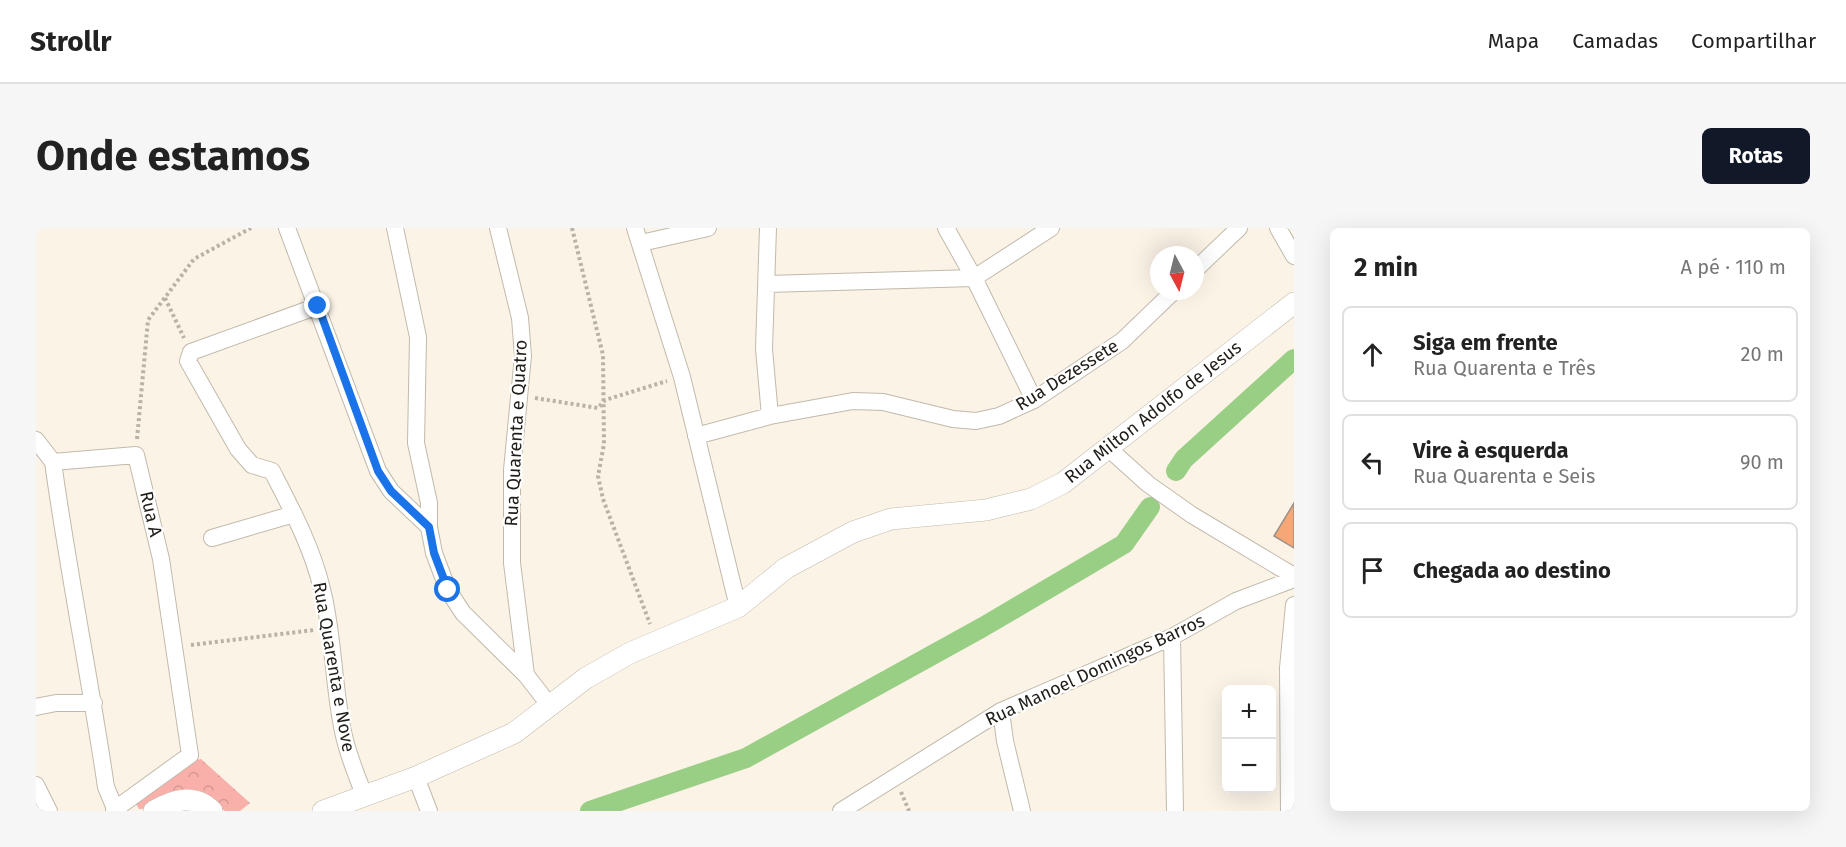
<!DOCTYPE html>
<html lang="pt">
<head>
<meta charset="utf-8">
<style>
	body { margin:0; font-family:"Fira Sans",sans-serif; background:#f6f6f6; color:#222 }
	.controls { position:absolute; right:18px; bottom:18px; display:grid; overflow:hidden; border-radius:9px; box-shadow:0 6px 24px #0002 }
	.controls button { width:54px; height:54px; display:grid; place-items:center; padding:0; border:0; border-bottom:2px solid #e0e0e0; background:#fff; color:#222; font:30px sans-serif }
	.compass { position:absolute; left:1114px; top:18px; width:54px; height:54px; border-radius:50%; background:#fff; box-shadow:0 6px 24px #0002; rotate:173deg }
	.stop { position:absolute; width:18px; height:18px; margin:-14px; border:4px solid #1a73e8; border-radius:50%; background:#fff }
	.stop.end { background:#1a73e8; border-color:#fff; box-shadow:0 2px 6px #0008 }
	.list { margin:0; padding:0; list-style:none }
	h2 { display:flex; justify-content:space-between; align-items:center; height:78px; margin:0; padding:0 24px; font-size:26px }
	h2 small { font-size:20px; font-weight:400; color:#767676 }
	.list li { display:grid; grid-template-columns:39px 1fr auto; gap:18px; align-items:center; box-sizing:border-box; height:96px; margin:0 12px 12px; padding:0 12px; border:2px solid #e0e0e0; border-radius:9px }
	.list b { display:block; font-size:22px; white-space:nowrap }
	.list p { margin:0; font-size:20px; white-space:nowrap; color:#767676 }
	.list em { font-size:20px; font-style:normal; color:#767676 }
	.icon { flex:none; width:33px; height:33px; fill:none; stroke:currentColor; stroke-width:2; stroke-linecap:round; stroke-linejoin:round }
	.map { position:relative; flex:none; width:1258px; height:583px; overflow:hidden; border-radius:9px }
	header { display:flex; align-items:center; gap:36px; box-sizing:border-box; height:84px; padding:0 30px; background:#fff; border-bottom:2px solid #e0e0e0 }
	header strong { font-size:28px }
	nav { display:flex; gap:33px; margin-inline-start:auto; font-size:21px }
	.intro { display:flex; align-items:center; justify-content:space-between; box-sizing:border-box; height:144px; padding:0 36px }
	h1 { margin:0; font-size:42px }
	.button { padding:15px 27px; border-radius:9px; background:#111827; color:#fff; font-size:21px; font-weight:700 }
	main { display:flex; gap:36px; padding:0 36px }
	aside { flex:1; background:#fff; border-radius:9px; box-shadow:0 6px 24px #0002 }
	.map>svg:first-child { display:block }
	.forest { fill:url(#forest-crowns) }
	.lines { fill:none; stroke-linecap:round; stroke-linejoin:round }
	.canal { stroke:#99ce85; stroke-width:20 }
	.building { fill:#f5a775; stroke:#9d9088; stroke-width:1.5 }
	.minor-casing { stroke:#c1baac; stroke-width:18 }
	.tertiary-casing { stroke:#c1baac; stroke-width:22 }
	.path { stroke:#b8b2a7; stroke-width:4; stroke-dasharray:3 3; stroke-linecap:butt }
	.minor { stroke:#fff; stroke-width:16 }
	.tertiary { stroke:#fff; stroke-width:21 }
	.route { stroke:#1a73e8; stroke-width:8 }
	.labels { text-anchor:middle; stroke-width:4.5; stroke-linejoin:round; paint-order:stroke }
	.street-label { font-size:18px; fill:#201d18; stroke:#fff }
</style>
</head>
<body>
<header>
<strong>Strollr</strong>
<nav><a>Mapa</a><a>Camadas</a><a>Compartilhar</a></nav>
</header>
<div class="intro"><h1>Onde estamos</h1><a class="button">Rotas</a></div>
<main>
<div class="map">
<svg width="1258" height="583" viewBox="0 0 1258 583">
	<defs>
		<pattern id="forest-crowns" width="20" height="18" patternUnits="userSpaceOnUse" patternTransform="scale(1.5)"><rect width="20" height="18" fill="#f9b0aa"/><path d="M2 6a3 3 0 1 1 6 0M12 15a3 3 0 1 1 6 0" fill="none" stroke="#d59792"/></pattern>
	</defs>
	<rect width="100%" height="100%" fill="#fbf3e6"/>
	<path class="forest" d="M165 531 214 575 204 583H189L181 577 103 581 100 576 159 532Z"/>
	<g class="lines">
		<path class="canal" d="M1140 243 1148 231 1258 131
			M554 583 710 530 947 399 1088 316 1114 279"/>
	</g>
	<path class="building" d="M1258 275V320L1238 308Z"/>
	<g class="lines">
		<defs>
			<path id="minor" d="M251 0 342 243 355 263 393 299
				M359 0 382 109 380 215 393 275V299L398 325 412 362 427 385 490 447 514 478
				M462 0 484 90 487 128 476 242V335L490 447
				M599 0 646 149 702 379
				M732 0 728 121 734 188
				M910 0 938 50 998 172
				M1242 0 1258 28
				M605 15 672 0
				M1159 42 1203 0
				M731 56 938 50 1015 0
				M282 78 155 124 152 133 202 221 216 237 236 243C256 282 276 319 286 361 297 405 297 449 305 493 309 519 319 543 328 567
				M660 208 734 188 817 173 847 174 917 191 940 193 963 188 998 172 1086 113 1138 63
				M0 212 17 234 100 227 125 331 154 527 78 582
				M1072 220 1112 256 1156 287 1258 348
				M17 234C32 343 54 450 70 559L80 583
				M176 310 258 286
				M1136 409 1139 583
				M0 479 20 475H58
				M965 483 969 513 986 583
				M380 549 393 583
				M0 557 13 583
				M805 583 965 483 1136 409 1200 373 1258 351
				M1253 583 1252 440 1258 377"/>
			<path id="tertiary" d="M118 583C137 572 158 565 176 583
				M287 583 380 549 478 505 550 450 594 425 702 379 750 340 817 304 855 291 950 282 995 271 1027 255 1258 75"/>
		</defs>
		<use href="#minor" class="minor-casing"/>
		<use href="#tertiary" class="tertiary-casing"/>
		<path class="path" d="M536 0 567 127 568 216 562 248 567 271 614 396
			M129 70 148 110
			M499 170 562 180 569 172 631 153
			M101 211 112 92 158 31 215 0
			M155 417 278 402
			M865 564 873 583"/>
		<use href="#minor" class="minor"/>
		<use href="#tertiary" class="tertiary"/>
	</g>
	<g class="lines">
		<path class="route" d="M282 78 342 243 355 263 393 299 398 325 412 362"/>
	</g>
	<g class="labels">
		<g class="street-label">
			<text transform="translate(1031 147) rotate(-32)" y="6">Rua Dezessete</text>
			<text transform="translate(1117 184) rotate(-38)" y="6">Rua Milton Adolfo de Jesus</text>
			<text transform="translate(480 205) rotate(-87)" y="6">Rua Quarenta e Quatro</text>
			<text transform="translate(115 286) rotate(77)" y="6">Rua A</text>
			<text transform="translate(298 439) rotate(80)" y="6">Rua Quarenta e Nove</text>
			<text transform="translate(1059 442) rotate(-25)" y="6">Rua Manoel Domingos Barros</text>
		</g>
	</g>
</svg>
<div class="controls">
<button>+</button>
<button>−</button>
</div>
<svg class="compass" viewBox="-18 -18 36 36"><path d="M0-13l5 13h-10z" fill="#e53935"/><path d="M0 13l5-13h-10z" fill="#767676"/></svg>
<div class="stop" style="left:412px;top:362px"></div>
<div class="stop end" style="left:282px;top:78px"></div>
</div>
<aside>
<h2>2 min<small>A pé · 110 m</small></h2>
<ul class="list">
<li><svg class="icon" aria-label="ahead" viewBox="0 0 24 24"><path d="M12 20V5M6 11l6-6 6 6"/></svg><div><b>Siga em frente</b><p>Rua Quarenta e Três</p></div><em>20 m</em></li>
<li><svg class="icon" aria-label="left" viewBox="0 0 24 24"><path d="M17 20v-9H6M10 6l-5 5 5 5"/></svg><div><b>Vire à esquerda</b><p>Rua Quarenta e Seis</p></div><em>90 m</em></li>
<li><svg class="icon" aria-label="arrive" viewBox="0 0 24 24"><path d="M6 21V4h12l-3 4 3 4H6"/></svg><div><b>Chegada ao destino</b></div></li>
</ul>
</aside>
</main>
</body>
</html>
